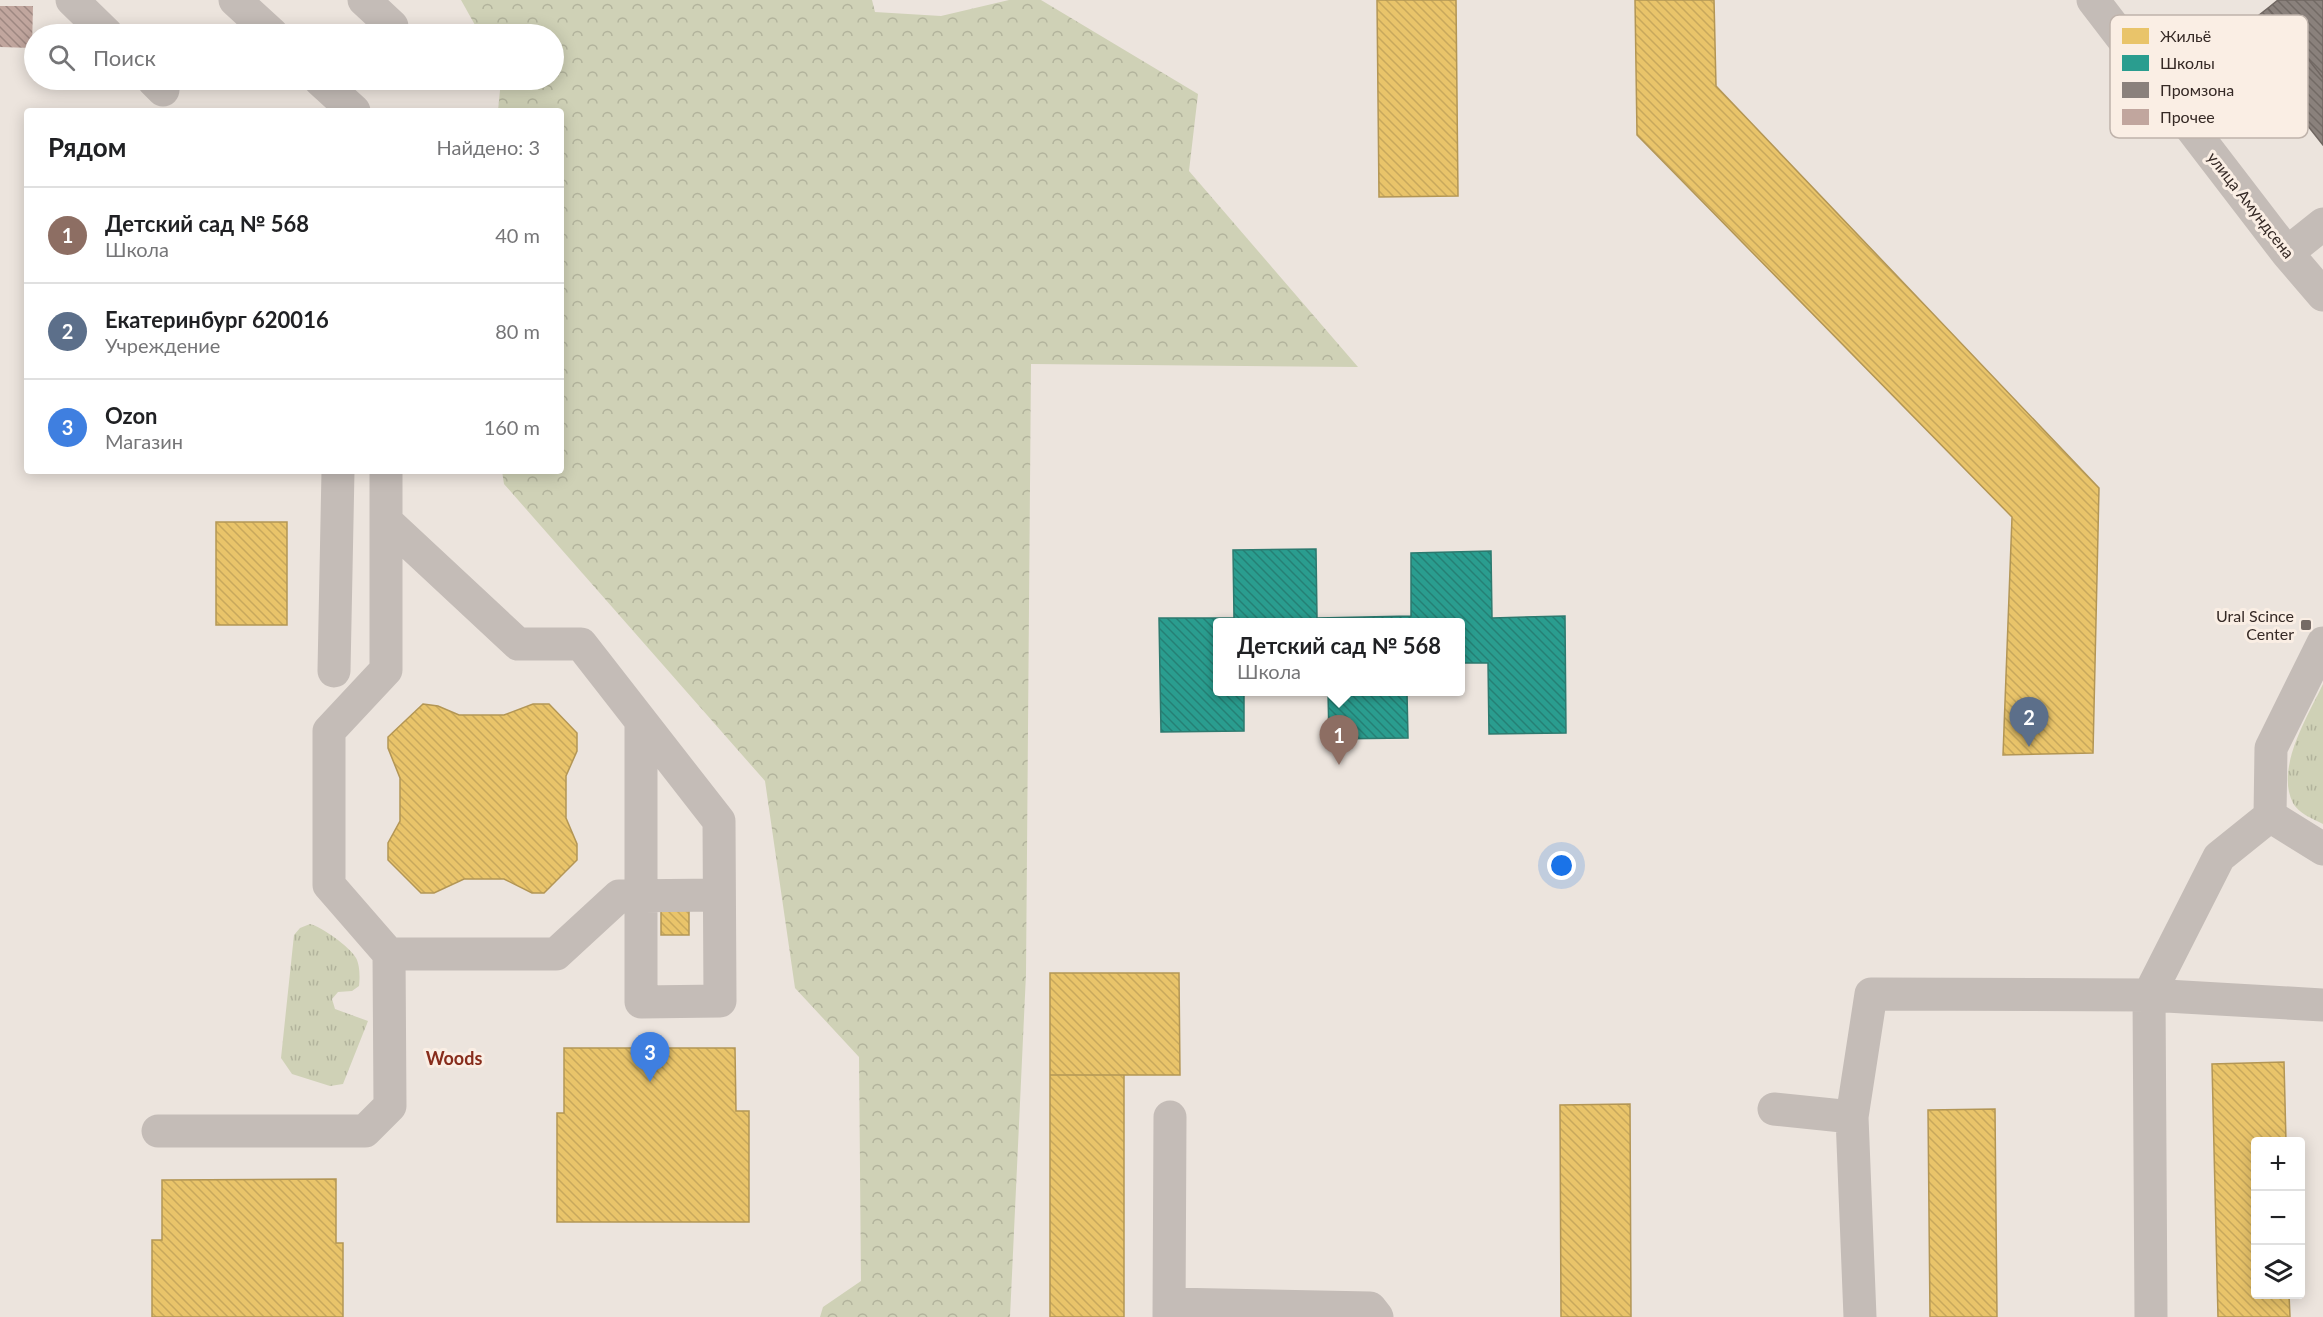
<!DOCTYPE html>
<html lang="ru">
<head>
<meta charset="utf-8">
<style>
	body { margin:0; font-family:Lato,sans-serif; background:#f2f2f2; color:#202124 }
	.controls { position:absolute; right:18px; bottom:18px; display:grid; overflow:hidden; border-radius:6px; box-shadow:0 3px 15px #0003 }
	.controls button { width:54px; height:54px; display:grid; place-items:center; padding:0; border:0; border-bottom:2px solid #e0e0e0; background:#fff; color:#202124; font:30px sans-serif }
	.you { position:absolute; left:1562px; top:866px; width:21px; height:21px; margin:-15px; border:4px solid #fff; border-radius:50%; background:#1a73e8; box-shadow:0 0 0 9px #1a73e833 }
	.badge { display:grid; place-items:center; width:39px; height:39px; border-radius:50%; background:#1a73e8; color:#fff; font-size:20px; font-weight:700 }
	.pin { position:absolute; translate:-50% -50px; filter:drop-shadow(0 2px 3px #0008) }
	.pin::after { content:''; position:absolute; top:32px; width:21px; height:18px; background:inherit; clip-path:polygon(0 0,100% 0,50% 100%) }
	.popup { position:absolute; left:1213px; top:618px; width:252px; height:78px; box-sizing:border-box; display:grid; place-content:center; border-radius:6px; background:#fff; filter:drop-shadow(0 2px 4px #0005); font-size:20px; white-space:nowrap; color:#757577 }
	.popup b { font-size:22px; color:#202124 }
	.popup::after { content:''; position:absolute; left:50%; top:100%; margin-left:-12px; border:12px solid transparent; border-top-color:#fff }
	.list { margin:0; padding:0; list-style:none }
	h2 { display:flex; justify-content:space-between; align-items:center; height:78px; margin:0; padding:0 24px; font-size:26px }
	h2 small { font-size:20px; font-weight:400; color:#757577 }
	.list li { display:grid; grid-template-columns:39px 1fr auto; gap:18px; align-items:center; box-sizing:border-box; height:96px; padding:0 24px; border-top:2px solid #e0e0e0 }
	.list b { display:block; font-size:22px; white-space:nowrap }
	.list p { margin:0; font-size:20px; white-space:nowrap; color:#757577 }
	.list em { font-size:20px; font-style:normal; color:#757577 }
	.icon { flex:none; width:33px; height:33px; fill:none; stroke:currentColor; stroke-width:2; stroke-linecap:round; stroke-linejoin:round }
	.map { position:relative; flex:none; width:2323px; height:1317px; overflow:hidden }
	.search { position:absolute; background:#fff; box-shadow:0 3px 15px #0003; left:24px; top:24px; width:540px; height:66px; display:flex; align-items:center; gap:15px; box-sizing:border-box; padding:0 21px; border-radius:33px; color:#757577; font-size:22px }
	.panel { position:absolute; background:#fff; box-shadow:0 3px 15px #0003; left:24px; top:108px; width:540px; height:366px; border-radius:6px }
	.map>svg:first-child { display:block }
	.grass { fill:url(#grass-tufts) }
	.forest { fill:url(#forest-crowns) }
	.homes { fill:url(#homes-back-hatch); stroke:#b39655; stroke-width:1.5 }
	.schools { fill:url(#schools-back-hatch); stroke:#2d7a6f; stroke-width:1.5 }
	.industry { fill:url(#industry-back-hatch); stroke:#706762; stroke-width:1.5 }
	.building { fill:url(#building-back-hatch) }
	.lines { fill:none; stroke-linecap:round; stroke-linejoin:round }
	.minor { stroke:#c4bcb7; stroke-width:33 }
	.poi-dot { fill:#756a65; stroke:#faeee4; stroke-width:2 }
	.labels { text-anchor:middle; stroke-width:6; stroke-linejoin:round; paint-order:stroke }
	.street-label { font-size:16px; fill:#352925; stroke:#faeee4 }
	.poi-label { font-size:16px; fill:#352925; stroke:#faeee4; text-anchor:end }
	.neighbourhood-label { font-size:18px; font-weight:bold; fill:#872c1b; stroke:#faeee4 }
	.key { fill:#faeee4; stroke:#bfb3ab; stroke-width:1.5 }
	.key-label { font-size:16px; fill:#352925 }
</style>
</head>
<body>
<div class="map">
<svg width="2323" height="1317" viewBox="0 0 2323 1317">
	<defs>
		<pattern id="grass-tufts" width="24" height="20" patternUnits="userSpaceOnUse" patternTransform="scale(1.5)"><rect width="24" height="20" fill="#cfd1b6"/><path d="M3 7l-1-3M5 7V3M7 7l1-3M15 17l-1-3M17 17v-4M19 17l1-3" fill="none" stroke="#b2b39c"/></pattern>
		<pattern id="forest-crowns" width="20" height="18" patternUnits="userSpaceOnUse" patternTransform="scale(1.5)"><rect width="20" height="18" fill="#cfd1b6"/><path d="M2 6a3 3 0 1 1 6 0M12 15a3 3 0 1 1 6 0" fill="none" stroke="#b2b39c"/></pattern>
		<pattern id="homes-back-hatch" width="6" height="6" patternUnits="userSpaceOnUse" patternTransform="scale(1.5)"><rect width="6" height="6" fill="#e9c46a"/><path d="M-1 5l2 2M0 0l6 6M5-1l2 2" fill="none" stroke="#c8a85c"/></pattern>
		<pattern id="schools-back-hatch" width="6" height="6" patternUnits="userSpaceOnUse" patternTransform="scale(1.5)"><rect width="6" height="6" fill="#2a9d8f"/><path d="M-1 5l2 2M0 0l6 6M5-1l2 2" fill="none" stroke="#258075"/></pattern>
		<pattern id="industry-back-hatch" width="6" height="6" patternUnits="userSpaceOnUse" patternTransform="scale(1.5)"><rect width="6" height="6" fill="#8a817c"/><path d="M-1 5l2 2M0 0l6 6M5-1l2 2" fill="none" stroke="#726a65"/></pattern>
		<pattern id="building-back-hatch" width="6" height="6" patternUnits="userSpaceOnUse" patternTransform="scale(1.5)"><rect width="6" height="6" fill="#c1a69e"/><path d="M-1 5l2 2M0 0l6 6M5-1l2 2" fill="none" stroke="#9e8781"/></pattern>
	</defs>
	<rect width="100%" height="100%" fill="#ece4dd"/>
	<path class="grass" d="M2323 684V824C2313 819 2298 813 2293 803 2275 768 2308 716 2323 684Z
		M310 924C322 927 350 947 356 958 360 965 360 978 359 986L352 991 338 992 332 999 335 1009 368 1021 343 1084 330 1086 292 1074 281 1058 294 935 300 928Z"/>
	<path class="forest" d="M461 0H872L875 12 941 16 1009 0H1041L1198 94 1189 171 1358 367 1031 364 1026 974 1010 1317H820L823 1307 861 1281 859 1057 795 988 765 781 504 484 502 471H561V111H498L501 80H554V34H480Z"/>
	<path class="homes" d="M1377 0H1456L1458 196 1379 197Z
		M1635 0H1714L1716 86 2099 488 2093 753 2003 755 2012 517 1637 135Z
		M216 522H287V625H216Z
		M423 704 438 706 459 715H504L533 704H549L577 733V751L566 776V818L577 844V860L544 893H532L504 879H464L434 893H421L388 860V843L400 821V778L388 748V737Z
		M661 907H689V935H661Z
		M1050 973H1179L1180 1075H1050Z
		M564 1048H735L736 1111H749V1222H557V1113H564Z
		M2284 1062 2286 1142H2256V1294H2289L2290 1317H2218L2212 1064Z
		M1050 1075H1124V1317H1050Z
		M1630 1104 1631 1317H1561L1560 1105Z
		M1995 1109 1997 1317H1930L1928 1110Z
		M336 1179V1243H343V1317H152V1240H162V1180Z"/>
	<path class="schools" d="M1316 549 1317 618 1411 616V553L1491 551 1492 618 1565 616 1566 733 1489 734 1488 663H1460V622H1218V692H1244V731L1161 732 1159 618H1234L1233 550Z
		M1328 692H1407L1408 738 1329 739Z"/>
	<path class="industry" d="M2278 0H2323V78L2268 8Z
		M2268 8 2323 78V145L2235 34Z"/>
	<path class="building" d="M0 6H33L32 48 0 47Z"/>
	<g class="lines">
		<path class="minor" d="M72 0 107 34
			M235 0 272 34
			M364 0 392 26
			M2093 0 2287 253 2323 295
			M153 80 163 90
			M320 80 354 111
			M2287 253 2323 224
			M386 521 518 644H581L719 821 720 1001 641 1002V722
			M2323 643 2271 748 2270 816 2323 849
			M334 671 338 471
			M389 954H556L619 896 719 895
			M1774 1109 1852 1117
			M158 1131H365L390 1106 389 954 329 885V731L386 670V471
			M1170 1304 1370 1308 1377 1317
			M1169 1317 1170 1117
			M1860 1317 1852 1117 1871 994 2149 995 2323 1005
			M2151 1317 2149 995 2219 857 2270 816"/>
	</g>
	<rect class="poi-dot" x="2300" y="619" width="12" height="12" rx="3"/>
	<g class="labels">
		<g class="street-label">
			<text transform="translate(2251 205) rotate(52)" y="6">улица Амундсена</text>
		</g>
		<g class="poi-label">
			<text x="2294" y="622">Ural Scince<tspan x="2294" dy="18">Center</tspan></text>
		</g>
		<g class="neighbourhood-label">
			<text x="454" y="1065">Woods</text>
		</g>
	</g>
	<rect x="2110" y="15" width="198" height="123" rx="9" class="key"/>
	<rect x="2122" y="28" width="27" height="16" fill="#e9c46a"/>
	<rect x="2122" y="55" width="27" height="16" fill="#2a9d8f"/>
	<rect x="2122" y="82" width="27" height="16" fill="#8a817c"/>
	<rect x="2122" y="109" width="27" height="16" fill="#c1a69e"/>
	<g class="key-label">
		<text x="2160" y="42">Жильё</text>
		<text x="2160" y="69">Школы</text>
		<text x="2160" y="96">Промзона</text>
		<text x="2160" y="123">Прочее</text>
	</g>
</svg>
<div class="controls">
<button>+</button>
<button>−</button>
<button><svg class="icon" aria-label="layers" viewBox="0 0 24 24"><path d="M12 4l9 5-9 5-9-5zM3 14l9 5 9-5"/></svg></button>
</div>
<div class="you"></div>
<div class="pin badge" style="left:1339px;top:765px;background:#8d6e63">1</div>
<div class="popup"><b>Детский сад № 568</b>Школа</div>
<div class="pin badge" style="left:2029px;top:747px;background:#5c6f8a">2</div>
<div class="pin badge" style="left:650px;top:1082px;background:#3f7fe0">3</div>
<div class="search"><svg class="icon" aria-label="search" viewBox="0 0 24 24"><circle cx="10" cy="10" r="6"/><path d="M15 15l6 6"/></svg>Поиск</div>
<section class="panel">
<h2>Рядом<small>Найдено: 3</small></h2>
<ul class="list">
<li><span class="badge" style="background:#8d6e63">1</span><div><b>Детский сад № 568</b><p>Школа</p></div><em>40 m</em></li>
<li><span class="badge" style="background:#5c6f8a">2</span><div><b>Екатеринбург 620016</b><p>Учреждение</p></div><em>80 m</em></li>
<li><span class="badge" style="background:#3f7fe0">3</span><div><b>Ozon</b><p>Магазин</p></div><em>160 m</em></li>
</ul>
</section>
</div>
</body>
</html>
